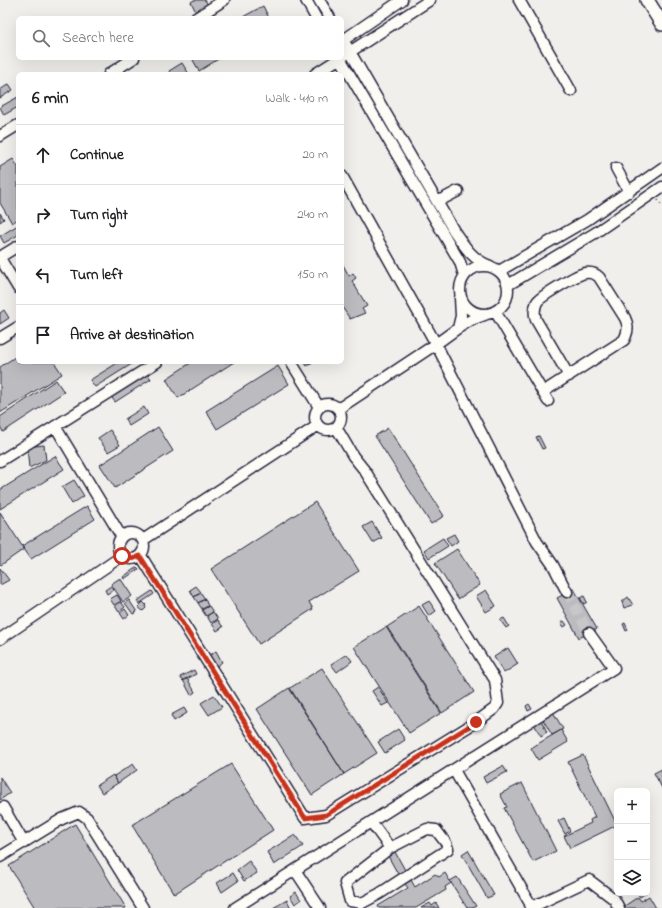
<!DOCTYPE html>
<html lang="en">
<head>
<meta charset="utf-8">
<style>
	body { margin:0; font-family:"Indie Flower",sans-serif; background:#f2f2f2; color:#202124 }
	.controls { position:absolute; right:12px; bottom:12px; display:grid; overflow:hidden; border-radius:6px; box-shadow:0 4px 16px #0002 }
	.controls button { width:36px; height:36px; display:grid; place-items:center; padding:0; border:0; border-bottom:1px solid #e0e0e0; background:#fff; color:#202124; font:20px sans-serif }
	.stop { position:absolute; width:12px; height:12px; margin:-9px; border:3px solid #c8321e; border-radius:50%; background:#fff }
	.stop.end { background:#c8321e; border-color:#fff; box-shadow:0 1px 4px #0008 }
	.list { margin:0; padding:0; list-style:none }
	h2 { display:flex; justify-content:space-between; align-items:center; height:52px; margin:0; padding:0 16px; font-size:17px }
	h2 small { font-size:13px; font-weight:400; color:#757577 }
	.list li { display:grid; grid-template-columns:26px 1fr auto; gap:12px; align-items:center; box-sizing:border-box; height:60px; padding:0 16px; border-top:1px solid #e0e0e0 }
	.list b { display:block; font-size:15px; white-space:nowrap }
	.list em { font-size:13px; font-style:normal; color:#757577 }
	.icon { flex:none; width:22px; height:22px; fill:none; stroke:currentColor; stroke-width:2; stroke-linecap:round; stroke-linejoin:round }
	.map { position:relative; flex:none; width:662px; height:908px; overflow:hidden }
	.search { position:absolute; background:#fff; box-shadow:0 4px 16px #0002; left:16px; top:16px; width:328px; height:44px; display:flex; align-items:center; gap:10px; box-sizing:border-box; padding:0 14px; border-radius:6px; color:#757577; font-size:15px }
	.panel { position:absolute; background:#fff; box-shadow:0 4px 16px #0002; left:16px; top:72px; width:328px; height:292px; border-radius:6px }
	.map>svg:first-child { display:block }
	.building { fill:#bcbcc0; stroke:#22223b }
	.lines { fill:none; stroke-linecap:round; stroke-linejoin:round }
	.minor-tunnel { stroke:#c7c6c9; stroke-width:10; stroke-dasharray:10 5; stroke-linecap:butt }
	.minor-casing { stroke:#22223b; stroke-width:13 }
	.major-casing { stroke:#22223b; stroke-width:16 }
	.path { stroke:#22223b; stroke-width:1.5; stroke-dasharray:1 3; stroke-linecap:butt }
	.minor { stroke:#fdfcf7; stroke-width:10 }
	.major { stroke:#fdfcf7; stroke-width:13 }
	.route { stroke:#c8321e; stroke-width:5 }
</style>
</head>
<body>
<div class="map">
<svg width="662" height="908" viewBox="0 0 662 908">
	<rect width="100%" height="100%" fill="#f0efec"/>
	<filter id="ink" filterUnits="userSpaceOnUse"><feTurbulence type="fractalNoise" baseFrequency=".025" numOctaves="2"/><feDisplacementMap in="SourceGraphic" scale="8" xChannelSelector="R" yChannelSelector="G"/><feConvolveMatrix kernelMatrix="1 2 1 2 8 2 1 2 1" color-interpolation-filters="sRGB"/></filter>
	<g filter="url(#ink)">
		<path class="building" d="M194 0H205L214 15 209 18H199L191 2Z
			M263 6 269 18H241Z
			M192 58H220L199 71Z
			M182 63 189 74H170L169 71Z
			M9 84 13 90 0 98V90Z
			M18 97V107L4 115 0 107Z
			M13 159 18 167V219L12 223 0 203V167Z
			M0 213 4 219 0 222Z
			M18 225V235L4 243 0 236Z
			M342 263 349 276 353 273 356 278 352 281 367 306 362 309 365 313 350 319 342 307Z
			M4 310 9 318 0 324V313Z
			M18 355V362H54L62 374 0 413V367Z
			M119 362H135L95 387 90 380Z
			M192 362H234L178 398 166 379Z
			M304 362H313L307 366Z
			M278 366 289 384 217 429 206 411Z
			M146 372 151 379 115 402 110 395Z
			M56 380 64 392 3 432 0 426V417Z
			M144 407 148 414 129 426 125 419Z
			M158 427 173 451 115 488 100 465Z
			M388 428 444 516 431 524 375 436Z
			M110 430 120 445 108 452 98 438Z
			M539 436 545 448 542 449 536 437Z
			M44 445 46 460 29 468 27 447Z
			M55 456 64 469 0 509V490Z
			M74 480 84 496 72 504 62 487Z
			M315 502 359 571 309 602 313 609 259 644 211 569Z
			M87 506 95 519 31 559 22 546Z
			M0 512 24 549 1 565 0 564Z
			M372 522 382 538 373 543 363 527Z
			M454 534 458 541 451 546 446 538Z
			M443 538 448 546 429 558 424 550Z
			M457 549 480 585 458 599 435 563Z
			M137 567 139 569 124 579 123 577Z
			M0 568 9 580 0 585Z
			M120 578 132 596 123 602 111 584Z
			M111 586 114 590 107 594 105 590Z
			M196 586 201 592 194 597 190 590Z
			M574 589 597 629 579 638 557 598Z
			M486 590 496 606 486 612 476 596Z
			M152 591 154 594 139 604 137 601Z
			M201 593 205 599 198 603 194 597Z
			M117 595 121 601 114 605 110 599Z
			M584 596 587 602 584 604 580 598Z
			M628 597 633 605 624 608 622 602Z
			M205 599 208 606 202 609 198 603Z
			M129 600 137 612 133 614 125 603Z
			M429 601 436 611 429 616 422 605Z
			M121 602 125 607 119 612 115 606Z
			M143 602 146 605 145 606 146 608 143 611 138 607Z
			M209 606 213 612 206 616 202 610Z
			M419 606 474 692 442 713 387 627Z
			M125 609 129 615 124 619 120 613Z
			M213 612 218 619 211 623 207 616Z
			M504 618 509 626 506 628 500 620Z
			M218 620 223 627 217 631 212 624Z
			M564 621 567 625 564 627 561 623Z
			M625 623 628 630 626 631 623 624Z
			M386 627 441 713 409 733 354 647Z
			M508 648 518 664 504 673 494 657Z
			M216 651 222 662 216 667 209 656Z
			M347 654 352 661 337 672 331 664Z
			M322 668 377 753 344 774 290 688Z
			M194 670 196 674 183 681 180 677Z
			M187 678 195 692 191 695 183 680Z
			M378 687 388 703 382 706 372 691Z
			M289 688 344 774 312 795 257 709Z
			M214 695 222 707 209 715 201 703Z
			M529 704 532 709 528 711 526 706Z
			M184 708 187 713 174 721 171 715Z
			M553 712 563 729 552 735 542 718Z
			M541 720 547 732 541 736 534 724Z
			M398 729 405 740 385 753 378 742Z
			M561 730 568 742 538 760 531 748Z
			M583 755 617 825 570 848 564 836 591 823 590 820 595 817 568 762Z
			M133 764 137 770 118 783 114 776Z
			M231 764 273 830 174 894 132 825Z
			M503 766 507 772 486 783 483 777Z
			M662 769V788L654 773Z
			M113 775 118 783 102 793 97 785Z
			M0 777 10 793 0 800Z
			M522 783 556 851 533 862 504 808 507 807 500 794Z
			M564 818 570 831 565 834 558 821Z
			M75 824 126 908H35L9 866Z
			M295 835 303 846 274 865 267 852Z
			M468 850 494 895 487 898 462 854Z
			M395 852 405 870 398 874 388 856Z
			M249 861 257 873 244 881 237 870Z
			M233 873 238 881 222 892 217 883Z
			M445 873 451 883 445 887 446 890 416 908H379L378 906 408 888 405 884 411 880 415 887 435 874 439 877Z
			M457 877 476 906 473 908H467L450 881Z
			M296 892 301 900 295 904 290 896Z
			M637 893H646L640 897Z
			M649 896 656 908H624L623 907 638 897 641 901Z
			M287 900 291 908H273Z
			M430 903 432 906 436 903 439 908H421Z"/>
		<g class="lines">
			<path class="minor-tunnel" d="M567 592 589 633"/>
			<defs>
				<path id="minor" d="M306 0 316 18
					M319 0 330 18
					M519 0 571 91
					M196 18 224 0
					M342 38 454 231C464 246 473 260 490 266
					M342 41 402 0
					M345 55 430 0
					M340 58 460 262 464 275
					M109 74 134 58
					M315 74 340 58
					M0 136 18 125
					M616 168 629 192
					M342 176 436 344 537 542 553 565 567 592
					M437 202 458 191
					M0 257 18 246
					M0 258 18 288
					M460 290a24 24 0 1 1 48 0a24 24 0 1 1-48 0Z
					M499 271 587 220 662 168
					M508 285 595 233 662 187
					M495 311 548 401
					M458 328 461 316 460 298
					M0 338 18 327
					M291 362 319 407
					M543 392 624 340C628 332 629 326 625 318L599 277C595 273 591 272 585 273 578 274 541 296 537 302 534 308 534 314 536 320L569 376
					M315 417a13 13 0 1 1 26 0a13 13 0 1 1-26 0Z
					M338 409 436 344 458 328 471 320 487 314
					M55 426 121 536
					M0 461 157 362
					M118 546a13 13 0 1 1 26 0a13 13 0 1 1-26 0Z
					M143 540 317 426
					M141 556 305 818 326 815 476 722 494 709 498 703 495 680 365 471 353 456 336 427
					M0 639 122 556
					M454 770 532 907
					M3 807 24 843
					M371 822 390 848
					M427 829 436 830 446 843 448 849 379 894 362 903 350 901 345 883 390 848Z
					M0 857 62 819 79 812 87 818 143 908
					M295 870 320 908
					M235 908 614 668 589 633
					M530 908 589 880 614 899 619 908"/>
				<path id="major" d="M647 0 662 24"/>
			</defs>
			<use href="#minor" class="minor-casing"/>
			<use href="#major" class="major-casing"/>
			<path class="path" d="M658 200 662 206"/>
			<use href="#minor" class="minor"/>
			<use href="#major" class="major"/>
		</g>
	</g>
	<g class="lines" filter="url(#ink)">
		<path class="route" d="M122 556C128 561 134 559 140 556L305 818 326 815 476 722"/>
	</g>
</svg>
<div class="controls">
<button>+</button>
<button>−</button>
<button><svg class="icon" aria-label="layers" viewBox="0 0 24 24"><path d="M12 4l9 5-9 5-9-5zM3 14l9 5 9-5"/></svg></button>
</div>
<div class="stop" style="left:122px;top:556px"></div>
<div class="stop end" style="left:476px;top:722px"></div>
<div class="search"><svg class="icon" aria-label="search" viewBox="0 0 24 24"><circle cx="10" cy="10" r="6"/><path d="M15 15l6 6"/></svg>Search here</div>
<section class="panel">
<h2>6 min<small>Walk · 410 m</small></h2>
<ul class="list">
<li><svg class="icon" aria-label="ahead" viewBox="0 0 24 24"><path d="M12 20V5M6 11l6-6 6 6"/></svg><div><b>Continue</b></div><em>20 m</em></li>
<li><svg class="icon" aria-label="right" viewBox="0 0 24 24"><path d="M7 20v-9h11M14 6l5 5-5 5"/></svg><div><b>Turn right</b></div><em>240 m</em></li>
<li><svg class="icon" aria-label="left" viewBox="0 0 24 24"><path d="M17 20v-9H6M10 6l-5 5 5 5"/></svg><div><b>Turn left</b></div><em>150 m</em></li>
<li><svg class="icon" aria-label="arrive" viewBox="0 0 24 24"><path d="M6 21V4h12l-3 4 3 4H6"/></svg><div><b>Arrive at destination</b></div></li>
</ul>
</section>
</div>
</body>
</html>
